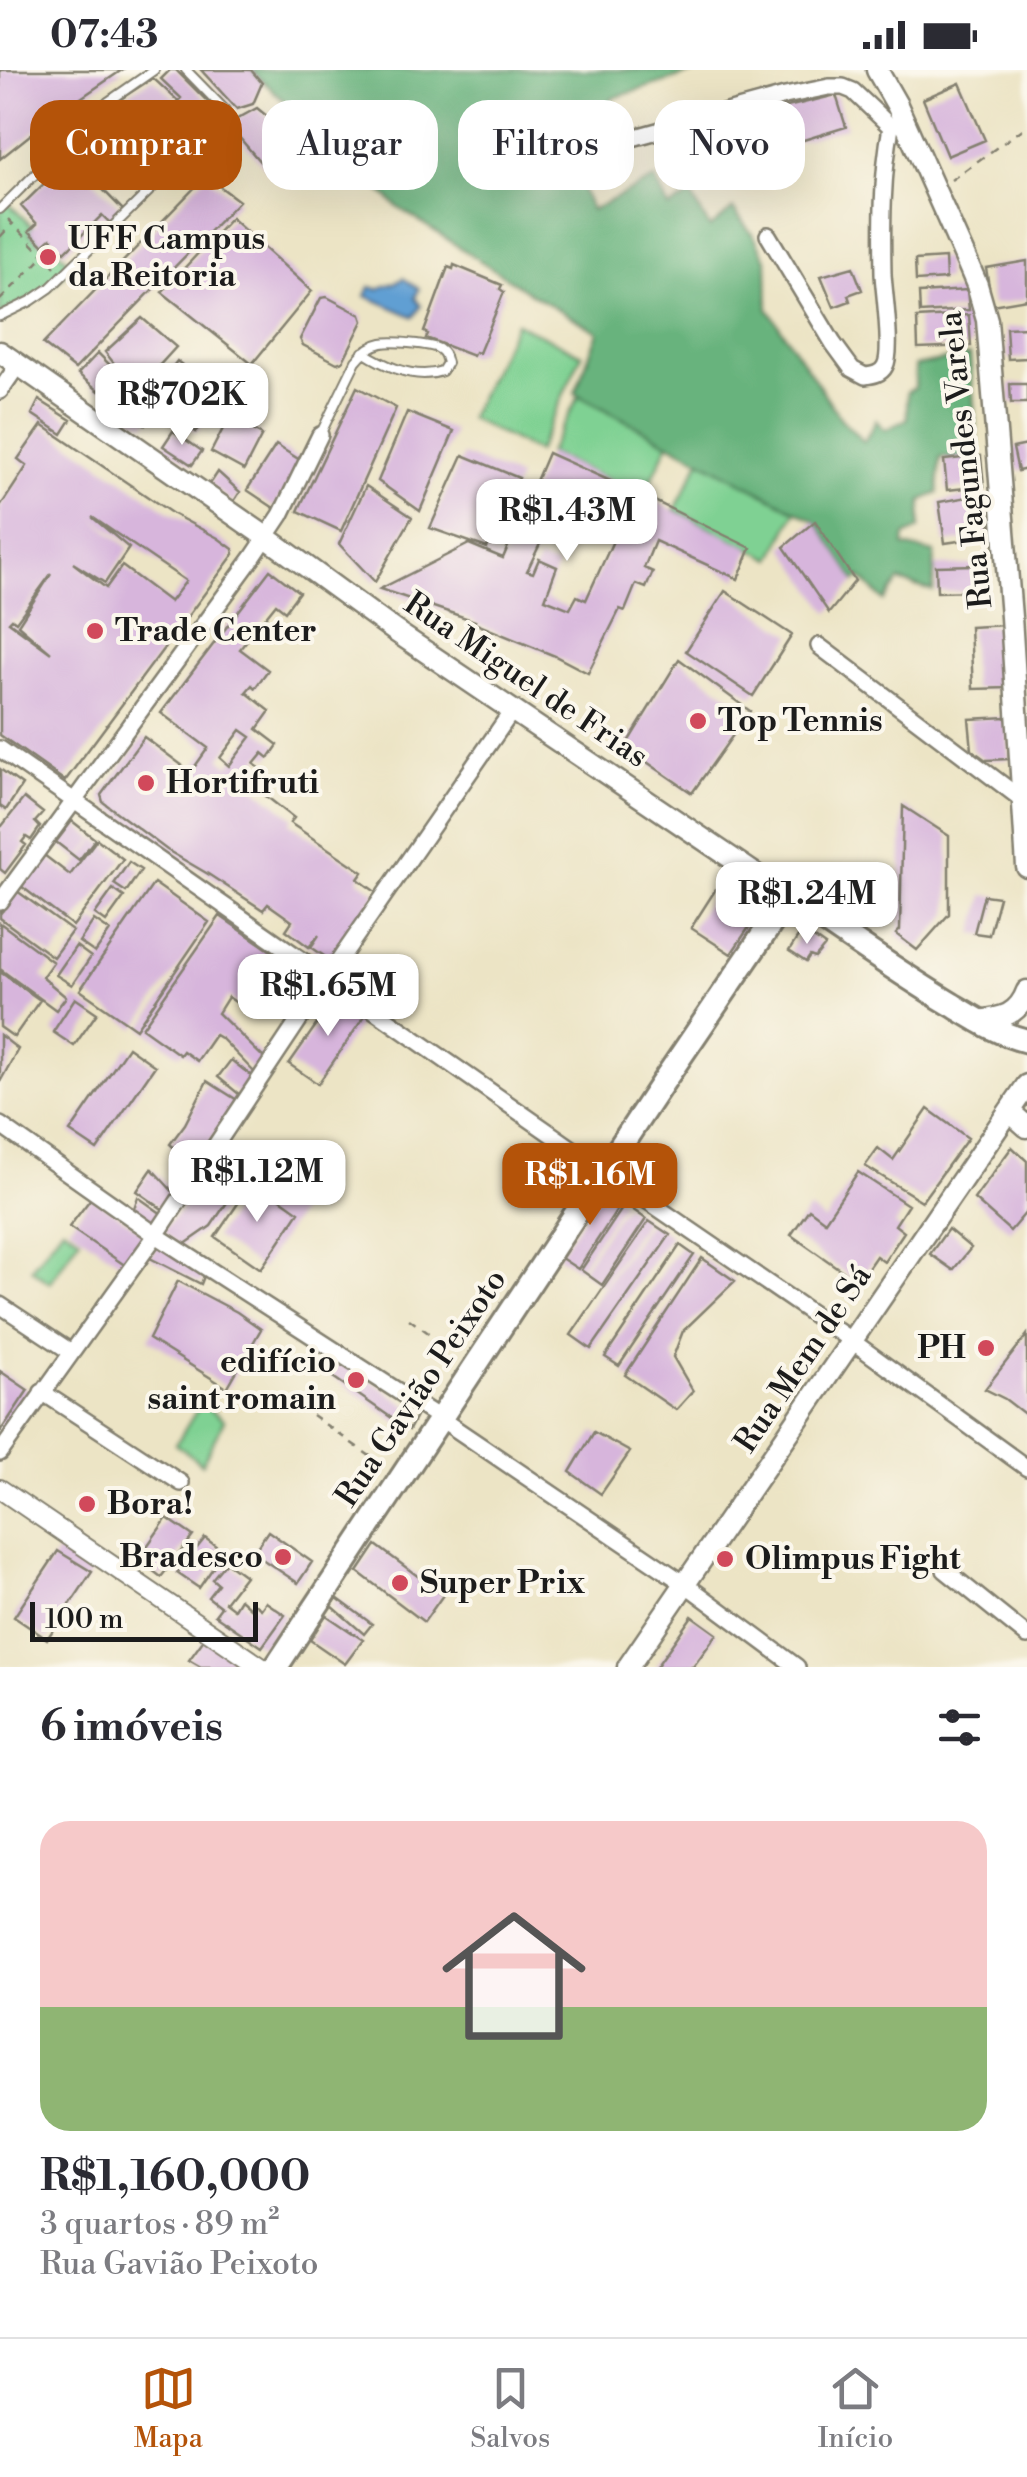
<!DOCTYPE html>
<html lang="pt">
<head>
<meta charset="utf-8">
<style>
	:root { --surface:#fff; --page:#f7f7f7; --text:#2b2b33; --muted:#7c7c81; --line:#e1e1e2; --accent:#b45309 }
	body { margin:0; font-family:"Libre Bodoni",serif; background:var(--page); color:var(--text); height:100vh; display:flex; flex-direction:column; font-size:38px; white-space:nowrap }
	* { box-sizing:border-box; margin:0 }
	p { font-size:32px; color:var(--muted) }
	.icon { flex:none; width:55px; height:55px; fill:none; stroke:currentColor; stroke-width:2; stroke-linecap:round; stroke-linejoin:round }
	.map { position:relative; height:1597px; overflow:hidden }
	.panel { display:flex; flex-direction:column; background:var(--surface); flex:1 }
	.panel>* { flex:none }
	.top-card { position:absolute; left:30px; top:30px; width:968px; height:90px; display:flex; gap:20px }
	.scale { position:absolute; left:30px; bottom:25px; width:228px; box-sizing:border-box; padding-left:10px; border:5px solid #1c1c1c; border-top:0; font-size:28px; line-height:35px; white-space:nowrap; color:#1c1c1c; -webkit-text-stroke:8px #fbf7ec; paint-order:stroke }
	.price { position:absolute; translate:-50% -85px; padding:0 22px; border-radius:20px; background:#fff; color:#222; font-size:32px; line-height:65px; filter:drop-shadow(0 2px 5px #0008) }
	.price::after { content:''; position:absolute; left:50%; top:60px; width:30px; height:22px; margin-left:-15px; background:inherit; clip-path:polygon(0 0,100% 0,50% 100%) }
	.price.current { background:var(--accent); color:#fff }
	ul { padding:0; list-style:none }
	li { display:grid; align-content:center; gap:20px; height:530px; padding:0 40px }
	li+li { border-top:2px solid var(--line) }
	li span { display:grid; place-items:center; height:310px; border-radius:30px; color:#555 }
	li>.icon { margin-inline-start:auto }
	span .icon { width:180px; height:180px; fill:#fffc; stroke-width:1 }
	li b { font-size:42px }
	h2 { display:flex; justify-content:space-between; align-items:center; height:120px; padding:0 40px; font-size:42px }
	.chip { padding:0 35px; border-radius:30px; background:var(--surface); box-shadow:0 10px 40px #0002; font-size:35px; line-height:90px }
	.chip.current { background:var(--accent); color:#fff }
	.status { display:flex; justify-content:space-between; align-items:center; height:70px; padding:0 50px; background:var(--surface); direction:ltr }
	.status svg { height:28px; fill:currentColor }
	.tab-bar { display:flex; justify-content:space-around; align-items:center; height:140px; border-top:2px solid var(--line); background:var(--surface); font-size:28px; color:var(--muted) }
	.tab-bar a { display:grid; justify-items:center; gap:5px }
	.tab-bar .current { color:var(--accent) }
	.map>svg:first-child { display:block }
</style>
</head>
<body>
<div class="status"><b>07:43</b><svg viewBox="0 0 49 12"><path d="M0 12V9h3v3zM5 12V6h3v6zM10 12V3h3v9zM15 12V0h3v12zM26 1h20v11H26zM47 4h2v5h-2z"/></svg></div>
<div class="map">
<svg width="1027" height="1597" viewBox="0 0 1027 1597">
	<rect width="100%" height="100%" fill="#fbf7ec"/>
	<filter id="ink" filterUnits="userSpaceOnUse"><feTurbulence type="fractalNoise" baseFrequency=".01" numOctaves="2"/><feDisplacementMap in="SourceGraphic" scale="20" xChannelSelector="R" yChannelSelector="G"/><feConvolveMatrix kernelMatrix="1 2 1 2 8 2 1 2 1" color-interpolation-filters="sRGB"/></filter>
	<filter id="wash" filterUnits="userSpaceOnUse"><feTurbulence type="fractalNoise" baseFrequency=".0048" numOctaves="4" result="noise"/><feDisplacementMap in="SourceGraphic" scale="40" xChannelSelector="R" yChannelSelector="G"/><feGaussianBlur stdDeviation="2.25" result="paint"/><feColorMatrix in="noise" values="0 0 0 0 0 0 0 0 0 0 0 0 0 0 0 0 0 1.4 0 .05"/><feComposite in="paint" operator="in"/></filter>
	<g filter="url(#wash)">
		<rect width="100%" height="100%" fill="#ece4c5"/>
		<!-- green -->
		<path fill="#7fd193" stroke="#4e7658" stroke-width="2.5" d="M7,132L33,157L29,162L43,175L48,170L73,196L50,218L0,246V139Z
			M516,253L582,284L537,382L469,348Z
			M579,326L669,373L644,426L548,383Z
			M700,390L796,441L772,489L675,440Z
			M63,1157L80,1168L50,1213L31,1199Z
			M201,1333L224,1350L202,1394L176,1374Z"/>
		<!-- forest -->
		<path fill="#67b37d" stroke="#42684c" stroke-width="2.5" d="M251,0H702L610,29L625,60L569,86L591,140L655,109L669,138L691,125L710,158L733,139L755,168L767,191L768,239L841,349L864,372L876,350L885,360L907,349V322L915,318V296L970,285L978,385L940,388L938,423L922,430L919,459L905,466L904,476L935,483L933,521L899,511L884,531L860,507L855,511L815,451L575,323L598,262L530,223L399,138Z"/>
		<!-- water -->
		<path fill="#619fd3" stroke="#3e5e78" stroke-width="2.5" d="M403,208L419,219L415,228L421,236L414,247L366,226L370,217L379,219C387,213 396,215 403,208Z"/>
		<g id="blocks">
			<!-- building -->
			<path fill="#d7b5dc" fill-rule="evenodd" d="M0,0H122L50,49L0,89Z
				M170,0H176L221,45L144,119L104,78L106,75L88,57L105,39L153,8L178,31L181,28L161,9Z
				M201,0H251L262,13L253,34L237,39Z
				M960,13L985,70L947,86L923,29Z
				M836,25L846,57L797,72L786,62L783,38Z
				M257,38L305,77L272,106L228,54Z
				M66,82L123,140L110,153L102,145L65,182L51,168L43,175L29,161L37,154L21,136L60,98L55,92Z
				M206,106L239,131L75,299L43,274Z
				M231,148L312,221L252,294L162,222Z
				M945,188L946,209L916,211L915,190Z
				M1027,191V229L992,235L986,198Z
				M454,195L502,215L500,219L504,222L479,283L475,282L473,286L426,268L428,264L424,262L448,197L453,199Z
				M853,197L862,220L848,225L850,231L834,237L821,206Z
				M967,220L969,240L920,243L919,223Z
				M327,227L361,245L363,251L343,291L337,293L303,275L300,269L321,228Z
				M969,245L971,276L918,278L917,248Z
				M142,248L176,277L136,321L105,282Z
				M1027,257V288L1008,289L1006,258Z
				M98,283L115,300L99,321L78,304Z
				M177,291L206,314L200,321L217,335L196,362L150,326Z
				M119,305L132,326L117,339L105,332Z
				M1010,314H1027V333H1011Z
				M357,317L396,338L341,461L298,441Z
				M134,329L154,343L145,355L120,341Z
				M39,330L71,350L62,364L32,344Z
				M407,342L454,361L420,441L378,411Z
				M229,347L262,365L244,400L211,382Z
				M42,355L173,444L218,468L233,479L234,484L65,711L0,665V437L27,396L18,389ZM92,447L186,511L170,532L122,496L106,518L73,493L105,513L129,478ZM51,504L18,555L51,583L9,552L12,549L16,552Z
				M173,361L202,381L192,395L163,376Z
				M276,375L303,392L274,438L247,420Z
				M1027,375V399L1018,401L1013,378Z
				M548,383L644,426L751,478L738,509L655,471L644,498L653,502L646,518L636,514L625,541L620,539L588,603L555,586L474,553L475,551L380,519L469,474L503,488ZM564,424L623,449L586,530L577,526L570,539L545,529L557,497L539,489L533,503L527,501Z
				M463,385L519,408L487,478L430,458Z
				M981,386L984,416L947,420L944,390Z
				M218,402L240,422L233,433L210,414Z
				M366,416L412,447L375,512L339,474Z
				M985,424L992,466L945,473L939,432Z
				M815,451L855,511L829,543L784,477Z
				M975,495L976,521L937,522L936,496Z
				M270,500L299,522L285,541L276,534L240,579L268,600L255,618L252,615L246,622L270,641L257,659L278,675L269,688L263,683L254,694L265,702L254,716L239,705L294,748L290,753L363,802L358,809L377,823L330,890L311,877L319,865L309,877L286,860L292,851L268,834L263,840L208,804L167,780L103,732L101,725L144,667L191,702L208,678L161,643ZM241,660L251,667L229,696L220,688Z
				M725,521L792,565L753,626L686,581Z
				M1006,555L1009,618L973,619L970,557Z
				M679,589L750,641L692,723L625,677Z
				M1007,647L1009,689L986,690L972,680L969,649Z
				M0,699L22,715L6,740L0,736Z
				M24,728L43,743L35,752L40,757L31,770L26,767L22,772L26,775L5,803L0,799V755L2,756Z
				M903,736L949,766V844L917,880L896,864L900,860Z
				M72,751L95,769L79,790L56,772Z
				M97,769L123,789L73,856L21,816L44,785L70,805Z
				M129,792L141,800L126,822L114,814Z
				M721,811L762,838L731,884L691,858Z
				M154,813L209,852L136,959L80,920Z
				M113,819L124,827L106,852L95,844Z
				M17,821L72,861L53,887L0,848V844Z
				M984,825L999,827L989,865L974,863Z
				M220,846L287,892L257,935L252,931L246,939L228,927L218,943L267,991L256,1004L222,969L215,965L197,991L183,981L180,985L142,958Z
				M94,850L110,861L95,883L79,872Z
				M0,853L53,892L42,907L66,927L56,940L0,899Z
				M808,864L825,876L815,888L810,886L806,892L789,881L798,867Z
				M76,876L91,887L72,915L56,905Z
				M0,902L40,930L14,967L0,957Z
				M338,924L366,944L318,1014L289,994Z
				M75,928L97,943L74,976L53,962Z
				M0,965L18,979L0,1012Z
				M128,977L155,996L97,1080L70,1062Z
				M231,990L254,1008L240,1025L218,1007Z
				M207,1011L237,1030L195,1097L170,1074L185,1054Z
				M928,1039L968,1068L922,1131L865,1096L878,1078L893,1090Z
				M1012,1077L1027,1091V1141L1010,1161L974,1129Z
				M223,1078L251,1097L211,1156L181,1177L163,1161L183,1137Z
				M152,1099L176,1125L165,1141L137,1121Z
				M858,1102L908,1135L895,1155L904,1162L884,1192L876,1186L858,1212L791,1165L809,1139L825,1151Z
				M254,1110L299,1142L261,1199L215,1167Z
				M603,1118L623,1131L578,1199L558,1186Z
				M92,1127L150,1167L129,1198L69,1157Z
				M138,1127L162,1144L155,1161L132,1144Z
				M625,1134L646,1149L602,1215L581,1200Z
				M649,1151L670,1165L591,1279L571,1265Z
				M948,1159L971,1178L953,1200L930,1184Z
				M159,1171L206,1201L201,1214L150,1188Z
				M680,1175L694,1185L619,1296L605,1287Z
				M702,1188L735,1211L683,1261L673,1287L693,1321L676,1340L625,1305Z
				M178,1211L237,1242L261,1259L227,1318L149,1269Z
				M1027,1265V1346L1005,1329L985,1319Z
				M336,1286L418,1343L409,1360L330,1305Z
				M0,1301L28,1320L0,1362Z
				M594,1362L630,1382L601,1424L570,1402Z
				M167,1448L193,1466L161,1507L138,1489Z
				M268,1461L312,1492L298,1513L253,1483Z
				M205,1468L224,1482L199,1518L177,1503Z
				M376,1475L443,1525L424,1552L358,1502Z
				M58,1481L92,1502L47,1569L14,1547Z
				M226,1492L245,1506L225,1532L234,1539L240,1529L250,1538L253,1533L261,1539L266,1532L285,1545L262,1577L215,1545L221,1537L208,1527L218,1514L212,1509Z
				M337,1528L372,1554L364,1564L332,1536Z
				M326,1545L363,1570L345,1594L310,1570Z
				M692,1546L717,1564L693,1597H656Z
				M205,1568L245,1597H201L189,1590Z"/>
		</g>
	</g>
	<g filter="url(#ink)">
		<use href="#blocks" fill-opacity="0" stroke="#848070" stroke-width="2.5"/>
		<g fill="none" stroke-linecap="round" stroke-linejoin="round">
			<defs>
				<path id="service" d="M0,139L108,32L154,0
					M0,246L31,231L50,218L224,48L225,40L186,0
					M320,365L356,291C363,282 371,275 382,273C392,271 431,274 439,279C445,283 445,286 447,293L442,301C416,310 385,296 363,282"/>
				<path id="minor" d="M632,68L785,26L829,17H843L853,21L891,57
					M768,165L833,273L852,299L865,306C873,305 881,304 885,296C893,282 884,223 883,204C882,155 882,105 891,57L904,50
					M0,321L18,295
					M819,576L1024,731
					M0,679L604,1101L852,1271L1027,1398
					M0,832L253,487L281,445L320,365
					M0,1055L156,1165L441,1349L685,1514L797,1597
					M0,1235L71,1282
					M42,1322L181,1413
					M0,1383L156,1165L327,908L512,641
					M945,1500L1027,1566"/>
				<path id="tertiary" d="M0,1419L261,1597"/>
				<path id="secondary" d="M877,0L897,35L968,194L977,215L987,250L1011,547L1027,797
					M0,282L266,467L395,561L789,827
					M978,951C1001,948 1018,946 1027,921
					M1009,1041L1027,1057
					M628,1597L1027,1015"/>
				<path id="primary" d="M276,1597L661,1015L789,827C843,863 895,901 951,934C976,949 998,964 1027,971"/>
			</defs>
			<!-- service casing -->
			<use href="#service" stroke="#848070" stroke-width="12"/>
			<!-- minor casing -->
			<use href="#minor" stroke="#848070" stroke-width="20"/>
			<!-- tertiary casing -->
			<use href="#tertiary" stroke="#848070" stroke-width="22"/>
			<!-- secondary casing -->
			<use href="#secondary" stroke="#848070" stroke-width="25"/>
			<!-- primary casing -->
			<use href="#primary" stroke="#848070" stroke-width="28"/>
			<!-- path -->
			<path stroke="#848070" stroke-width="2.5" stroke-dasharray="8 8" stroke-linecap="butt" d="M951,110L1027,56
				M8,149L55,197
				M0,167L13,153
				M0,230L43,187
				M409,1249L458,1284
				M312,1345L384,1396"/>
			<!-- service -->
			<use href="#service" stroke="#fff" stroke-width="8"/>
			<!-- minor -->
			<use href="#minor" stroke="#fff" stroke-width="15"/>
			<!-- tertiary -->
			<use href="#tertiary" stroke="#fff" stroke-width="18"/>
			<!-- secondary -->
			<use href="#secondary" stroke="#fff" stroke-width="20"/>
			<!-- primary -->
			<use href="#primary" stroke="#fff" stroke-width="22"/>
		</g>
	</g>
	<!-- markers -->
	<g fill="#d1495b" stroke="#fbf7ec" stroke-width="4">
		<circle cx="48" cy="187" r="10"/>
		<circle cx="95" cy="561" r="10"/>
		<circle cx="698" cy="651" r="10"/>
		<circle cx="146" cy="713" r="10"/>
		<circle cx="986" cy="1278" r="10"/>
		<circle cx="356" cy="1310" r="10"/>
		<circle cx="87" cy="1434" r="10"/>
		<circle cx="283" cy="1487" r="10"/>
		<circle cx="725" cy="1489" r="10"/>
		<circle cx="400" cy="1513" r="10"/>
	</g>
	<g text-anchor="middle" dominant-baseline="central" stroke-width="8" stroke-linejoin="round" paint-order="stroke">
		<!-- poi labels -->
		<g font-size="32" font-weight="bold" fill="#1c1c1c" stroke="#fbf7ec" text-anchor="start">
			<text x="68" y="169">UFF Campus<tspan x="68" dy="37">da Reitoria</tspan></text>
			<text x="115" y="561">Trade Center</text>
			<text x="718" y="651">Top Tennis</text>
			<text x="166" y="713">Hortifruti</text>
			<text x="966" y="1278" text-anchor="end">PH</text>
			<text x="336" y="1292" text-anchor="end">edifício<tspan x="336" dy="37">saint romain</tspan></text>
			<text x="107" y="1434">Bora!</text>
			<text x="263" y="1487" text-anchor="end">Bradesco</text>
			<text x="745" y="1489">Olimpus Fight</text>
			<text x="420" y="1513">Super Prix</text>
		</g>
		<!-- street labels -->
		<g font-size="32" fill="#1c1c1c" stroke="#fbf7ec">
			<text transform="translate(966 390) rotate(-96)">Rua Fagundes Varela</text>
			<text transform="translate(526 610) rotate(34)">Rua Miguel de Frias</text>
			<text transform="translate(803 1289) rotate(-56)">Rua Mem de Sá</text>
			<text transform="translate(421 1318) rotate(-56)">Rua Gavião Peixoto</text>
		</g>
	</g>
</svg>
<div class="scale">100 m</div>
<b class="price" style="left:182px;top:378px">R$702K</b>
<b class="price" style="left:567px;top:494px">R$1.43M</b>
<b class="price" style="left:807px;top:877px">R$1.24M</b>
<b class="price" style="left:328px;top:969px">R$1.65M</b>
<b class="price" style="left:257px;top:1155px">R$1.12M</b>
<b class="price current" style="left:590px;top:1158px">R$1.16M</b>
<div class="top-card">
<a class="chip current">Comprar</a>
<a class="chip">Alugar</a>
<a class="chip">Filtros</a>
<a class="chip">Novo</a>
</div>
</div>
<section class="panel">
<h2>6 imóveis<svg class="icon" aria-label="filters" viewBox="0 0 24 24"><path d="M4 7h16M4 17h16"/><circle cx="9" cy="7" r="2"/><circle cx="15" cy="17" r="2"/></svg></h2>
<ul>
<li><span style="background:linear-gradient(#f6c9c9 60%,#8fb573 0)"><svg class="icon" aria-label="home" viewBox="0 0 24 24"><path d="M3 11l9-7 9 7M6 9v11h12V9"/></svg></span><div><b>R$1,160,000</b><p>3 quartos · 89 m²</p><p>Rua Gavião Peixoto</p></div></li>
</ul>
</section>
<nav class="tab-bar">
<a class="current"><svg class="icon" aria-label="map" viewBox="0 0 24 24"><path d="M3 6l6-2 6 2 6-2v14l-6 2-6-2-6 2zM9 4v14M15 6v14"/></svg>Mapa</a>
<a><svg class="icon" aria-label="saved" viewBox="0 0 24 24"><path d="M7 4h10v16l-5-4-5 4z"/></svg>Salvos</a>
<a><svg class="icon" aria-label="home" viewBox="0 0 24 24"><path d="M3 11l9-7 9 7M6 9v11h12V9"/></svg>Início</a>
</nav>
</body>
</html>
